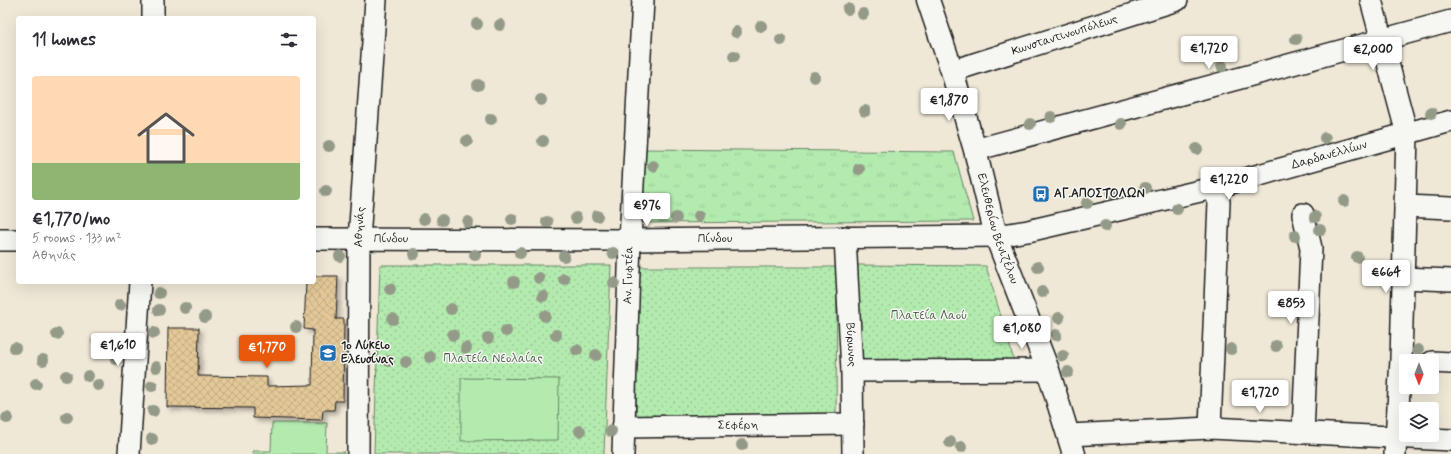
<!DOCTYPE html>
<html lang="en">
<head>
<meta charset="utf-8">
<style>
	:root { --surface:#fff; --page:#f2f2f3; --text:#2b2b33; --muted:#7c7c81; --line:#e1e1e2; --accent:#ea580c }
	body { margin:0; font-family:Mynerve,sans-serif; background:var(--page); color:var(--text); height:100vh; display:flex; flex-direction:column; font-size:15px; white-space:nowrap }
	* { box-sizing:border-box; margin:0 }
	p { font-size:13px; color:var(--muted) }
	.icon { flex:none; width:22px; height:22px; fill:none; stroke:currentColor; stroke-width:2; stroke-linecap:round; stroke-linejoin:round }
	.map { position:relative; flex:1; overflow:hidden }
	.drawer { position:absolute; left:16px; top:16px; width:300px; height:268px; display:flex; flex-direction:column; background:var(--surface); border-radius:4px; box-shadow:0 4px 16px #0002 }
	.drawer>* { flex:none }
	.needle { width:26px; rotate:180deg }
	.controls { position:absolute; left:1399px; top:354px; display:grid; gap:8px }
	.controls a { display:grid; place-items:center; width:40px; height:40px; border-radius:4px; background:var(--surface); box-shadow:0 4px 16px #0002; font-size:20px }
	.price { position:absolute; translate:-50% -34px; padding:0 9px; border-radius:4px; background:#fff; color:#222; font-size:13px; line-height:26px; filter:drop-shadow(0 1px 2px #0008) }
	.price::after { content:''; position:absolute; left:50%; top:24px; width:12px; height:9px; margin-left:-6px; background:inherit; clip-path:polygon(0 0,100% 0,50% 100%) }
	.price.selected { background:var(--accent); color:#fff }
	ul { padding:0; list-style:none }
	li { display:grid; align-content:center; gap:8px; height:212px; padding:0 16px }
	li+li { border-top:1px solid var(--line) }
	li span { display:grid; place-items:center; height:124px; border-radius:4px; color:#555 }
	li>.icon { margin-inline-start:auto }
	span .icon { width:72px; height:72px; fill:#fffc; stroke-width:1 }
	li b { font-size:17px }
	h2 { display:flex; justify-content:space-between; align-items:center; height:48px; padding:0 16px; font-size:17px }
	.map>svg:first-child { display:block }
</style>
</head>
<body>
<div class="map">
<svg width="1451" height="454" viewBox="0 0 1451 454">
	<defs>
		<pattern id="grass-tufts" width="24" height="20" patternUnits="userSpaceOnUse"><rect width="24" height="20" fill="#b3ebaf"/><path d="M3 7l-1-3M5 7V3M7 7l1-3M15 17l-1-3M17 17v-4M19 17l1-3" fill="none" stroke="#99c996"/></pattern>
		<pattern id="park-dots" width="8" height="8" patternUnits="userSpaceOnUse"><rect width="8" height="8" fill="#b3ebaf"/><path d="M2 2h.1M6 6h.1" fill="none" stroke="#99c996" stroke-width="1.8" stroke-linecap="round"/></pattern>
		<pattern id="building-cross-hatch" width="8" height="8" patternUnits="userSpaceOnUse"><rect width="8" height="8" fill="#e3c898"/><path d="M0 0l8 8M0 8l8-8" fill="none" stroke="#c2ab82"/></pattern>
		<filter id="shadow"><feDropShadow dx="3.5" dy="3.5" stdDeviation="2" flood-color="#0004"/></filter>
	</defs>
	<rect width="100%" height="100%" fill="#f0e8d7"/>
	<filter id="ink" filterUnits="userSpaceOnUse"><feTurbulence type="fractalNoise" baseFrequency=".025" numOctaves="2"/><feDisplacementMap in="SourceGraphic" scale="8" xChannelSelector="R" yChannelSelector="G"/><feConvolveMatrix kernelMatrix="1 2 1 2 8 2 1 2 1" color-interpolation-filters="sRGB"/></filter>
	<g filter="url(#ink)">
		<!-- grass -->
		<path fill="url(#grass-tufts)" stroke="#688466" d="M641,149L954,152L973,221L636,223Z"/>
		<!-- park -->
		<path fill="url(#park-dots)" stroke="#688466" d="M380,265H611L604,454H374Z
			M857,265L986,266L1016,367L857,366Z
			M637,267H837L836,420H714L636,416Z"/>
		<!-- pitch -->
		<path fill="#b3ebaf" stroke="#688466" d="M461,378L559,379L558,440L461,441Z
			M272,423H327L326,452H344V454H253V451H271Z"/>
		<!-- building -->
		<path fill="url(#building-cross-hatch)" stroke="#1c1c1c" filter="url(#shadow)" d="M314,276H338L336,319H344L343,401H335L334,410H323L322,420L253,418V408L167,407L168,328H199L198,376L267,377V386L312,385L313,330L304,329L306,282H314Z"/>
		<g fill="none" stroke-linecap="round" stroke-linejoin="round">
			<defs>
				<g id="minor">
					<path d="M1371,0L1407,134L1401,360L1395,454"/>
					<path d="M153,18V0"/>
					<path id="s1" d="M952,71L1177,0"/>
					<path d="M975,150L1451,21"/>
					<path d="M1405,206L1451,208"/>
					<path id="s2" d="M845,237L852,371L853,454"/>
					<path id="s3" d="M314,239L630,240L996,236L1028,231L1213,188L1451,121"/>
					<path d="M0,240H18"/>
					<path d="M1402,278L1451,280"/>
					<path d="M1432,362L1451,363"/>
					<path d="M852,371L1048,370"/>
					<path id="s4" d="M623,427L853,424"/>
					<path d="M1210,428L1219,202L1213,188"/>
					<path d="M1303,433L1311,248L1303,214"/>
					<path d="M1069,435L1210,428L1451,440"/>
					<path d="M129,454L140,282"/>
					<path id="s5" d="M358,454L359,239L376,0"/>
					<path id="s6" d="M623,454L630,240L643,0"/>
				</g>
				<g id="major">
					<path id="s7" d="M928,0L952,71L975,150L996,236L1048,370L1074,454"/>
				</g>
			</defs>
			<!-- minor casing -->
			<use href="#minor" stroke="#1c1c1c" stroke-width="24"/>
			<!-- major casing -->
			<use href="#major" stroke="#1c1c1c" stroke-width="25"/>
			<!-- minor -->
			<use href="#minor" stroke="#f6f6f2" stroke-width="21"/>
			<!-- major -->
			<use href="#major" stroke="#f6f6f2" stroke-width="22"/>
		</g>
		<!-- trees -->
		<g fill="#949a88">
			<circle cx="848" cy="9" r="6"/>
			<circle cx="863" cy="14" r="6"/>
			<circle cx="477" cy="24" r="6"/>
			<circle cx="500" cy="25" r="6"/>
			<circle cx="761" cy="26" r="6"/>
			<circle cx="736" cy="32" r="6"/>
			<circle cx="1296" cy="39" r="6"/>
			<circle cx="781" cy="40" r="6"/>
			<circle cx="734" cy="56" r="6"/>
			<circle cx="1222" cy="66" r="6"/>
			<circle cx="814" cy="77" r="6"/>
			<circle cx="478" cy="85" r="6"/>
			<circle cx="541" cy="100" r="6"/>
			<circle cx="865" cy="111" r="6"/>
			<circle cx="1431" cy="113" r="6"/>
			<circle cx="1051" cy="117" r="6"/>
			<circle cx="491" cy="119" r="6"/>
			<circle cx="1030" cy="124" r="6"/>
			<circle cx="1121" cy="124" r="6"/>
			<circle cx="1325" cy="138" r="6"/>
			<circle cx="467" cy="141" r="6"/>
			<circle cx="543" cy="141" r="6"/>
			<circle cx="329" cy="146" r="6"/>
			<circle cx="1197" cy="149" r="6"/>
			<circle cx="653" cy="166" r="6"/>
			<circle cx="859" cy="169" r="6"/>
			<circle cx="1145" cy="188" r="6"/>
			<circle cx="326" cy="191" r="6"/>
			<circle cx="1112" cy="193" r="6"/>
			<circle cx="650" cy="199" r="6"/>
			<circle cx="1344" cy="201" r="6"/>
			<circle cx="1087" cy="203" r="6"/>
			<circle cx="1177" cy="209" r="6"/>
			<circle cx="651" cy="211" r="6"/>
			<circle cx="597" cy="216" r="6"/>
			<circle cx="699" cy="216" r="6"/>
			<circle cx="1315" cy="217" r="6"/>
			<circle cx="576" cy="218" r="6"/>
			<circle cx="676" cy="218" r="6"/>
			<circle cx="424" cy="219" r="6"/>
			<circle cx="512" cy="219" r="6"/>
			<circle cx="442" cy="220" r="6"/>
			<circle cx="468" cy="222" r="6"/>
			<circle cx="547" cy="222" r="6"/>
			<circle cx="1105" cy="226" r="6"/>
			<circle cx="1320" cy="230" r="6"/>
			<circle cx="1295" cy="236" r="6"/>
			<circle cx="520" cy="253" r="6"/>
			<circle cx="613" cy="253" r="6"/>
			<circle cx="414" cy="254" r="6"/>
			<circle cx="475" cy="255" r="6"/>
			<circle cx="340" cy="256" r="6"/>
			<circle cx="564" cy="256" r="6"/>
			<circle cx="1357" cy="257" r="6"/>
			<circle cx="1038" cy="267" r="6"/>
			<circle cx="539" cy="278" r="6"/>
			<circle cx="564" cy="279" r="6"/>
			<circle cx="514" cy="282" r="6"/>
			<circle cx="614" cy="283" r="6"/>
			<circle cx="390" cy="289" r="6"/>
			<circle cx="1042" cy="292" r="6"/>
			<circle cx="159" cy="293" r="6"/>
			<circle cx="543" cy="296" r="6"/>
			<circle cx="120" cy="305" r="6"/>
			<circle cx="185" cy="308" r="6"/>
			<circle cx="451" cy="309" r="6"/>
			<circle cx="159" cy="310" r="6"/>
			<circle cx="545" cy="316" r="6"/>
			<circle cx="205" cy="317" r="6"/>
			<circle cx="1059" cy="318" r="6"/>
			<circle cx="393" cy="319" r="6"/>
			<circle cx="296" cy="327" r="6"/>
			<circle cx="506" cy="331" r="6"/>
			<circle cx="154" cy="333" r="6"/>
			<circle cx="57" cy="334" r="6"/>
			<circle cx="453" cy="335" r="6"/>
			<circle cx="556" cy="335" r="6"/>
			<circle cx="1056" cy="335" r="6"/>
			<circle cx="488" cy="338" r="6"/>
			<circle cx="97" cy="341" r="6"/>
			<circle cx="1276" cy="346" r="6"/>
			<circle cx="15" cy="348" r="6"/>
			<circle cx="466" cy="348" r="6"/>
			<circle cx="1231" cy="349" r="6"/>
			<circle cx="577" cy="350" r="6"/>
			<circle cx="1418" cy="350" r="6"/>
			<circle cx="596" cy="355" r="6"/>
			<circle cx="1063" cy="356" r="6"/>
			<circle cx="430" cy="357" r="6"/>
			<circle cx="116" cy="359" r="6"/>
			<circle cx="43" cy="360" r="6"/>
			<circle cx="389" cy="361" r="6"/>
			<circle cx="406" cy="362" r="6"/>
			<circle cx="156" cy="367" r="6"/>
			<circle cx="1068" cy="372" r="6"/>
			<circle cx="66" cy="376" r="6"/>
			<circle cx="88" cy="376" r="6"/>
			<circle cx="36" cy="384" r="6"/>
			<circle cx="98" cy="385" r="6"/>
			<circle cx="152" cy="386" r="6"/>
			<circle cx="153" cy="411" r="6"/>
			<circle cx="67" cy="417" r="6"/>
			<circle cx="7" cy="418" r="6"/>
			<circle cx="580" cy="431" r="6"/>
			<circle cx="611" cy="431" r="6"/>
			<circle cx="152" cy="439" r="6"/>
			<circle cx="950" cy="442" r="6"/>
			<circle cx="742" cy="445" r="6"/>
			<circle cx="961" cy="447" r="6"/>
		</g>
	</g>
	<!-- icons -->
	<defs>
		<symbol id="bus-square" viewBox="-11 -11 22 22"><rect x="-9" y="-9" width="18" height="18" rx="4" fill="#1f6fb2" stroke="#f6f6f2"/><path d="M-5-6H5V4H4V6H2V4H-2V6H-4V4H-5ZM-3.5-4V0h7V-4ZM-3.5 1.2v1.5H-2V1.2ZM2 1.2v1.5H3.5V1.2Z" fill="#fff"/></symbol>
		<symbol id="school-square" viewBox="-11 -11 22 22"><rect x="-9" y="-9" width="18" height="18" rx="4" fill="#1f6fb2" stroke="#f6f6f2"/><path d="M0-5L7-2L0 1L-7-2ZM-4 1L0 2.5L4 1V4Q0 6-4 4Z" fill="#fff"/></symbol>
	</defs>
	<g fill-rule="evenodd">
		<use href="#bus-square" x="1031" y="184" width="20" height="20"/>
		<use href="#school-square" x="318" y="343" width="20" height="20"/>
	</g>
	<g text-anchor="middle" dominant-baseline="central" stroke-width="3" stroke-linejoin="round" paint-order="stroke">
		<!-- street labels -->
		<g font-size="12" fill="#1c1c1c" stroke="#f6f6f2">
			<text stroke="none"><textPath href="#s1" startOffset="118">Κωνσταντινουπόλεως</textPath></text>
			<text stroke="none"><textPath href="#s3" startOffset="1025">Δαρδανελλίων</textPath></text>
			<text stroke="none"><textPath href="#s5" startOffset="227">Αθηνάς</textPath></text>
			<text stroke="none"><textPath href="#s7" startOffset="239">Ελευθερίου Βενιζέλου</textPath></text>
			<text stroke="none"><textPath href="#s3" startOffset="401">Πίνδου</textPath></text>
			<text stroke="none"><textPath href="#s3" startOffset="77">Πίνδου</textPath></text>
			<text stroke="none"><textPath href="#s6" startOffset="179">Αν. Γυφτέα</textPath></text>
			<text stroke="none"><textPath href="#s2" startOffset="108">Βύρωνος</textPath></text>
			<text stroke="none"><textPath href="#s4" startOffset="115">Σεφέρη</textPath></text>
		</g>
		<!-- poi labels -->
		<g font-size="12" font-weight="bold" fill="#1c1c1c" stroke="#f6f6f2" text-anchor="start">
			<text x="1054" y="194">ΑΓ.ΑΠΟΣΤΟΛΩΝ</text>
			<text x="341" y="346">1ο Λύκειο<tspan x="341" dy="14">Ελευσίνας</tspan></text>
		</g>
		<!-- park labels -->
		<g font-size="12" fill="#495a48" stroke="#f6f6f2">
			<text x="929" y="316">Πλατεία Λαού</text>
			<text x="493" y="359">Πλατεία Νεολαίας</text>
		</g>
	</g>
</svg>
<div class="controls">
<a><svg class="needle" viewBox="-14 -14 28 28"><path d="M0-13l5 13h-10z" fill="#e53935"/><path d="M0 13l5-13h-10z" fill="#7c7c81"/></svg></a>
<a><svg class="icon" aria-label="layers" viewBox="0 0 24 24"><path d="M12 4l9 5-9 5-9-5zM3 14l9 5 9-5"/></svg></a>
</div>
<b class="price" style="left:1209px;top:70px">€1,720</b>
<b class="price" style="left:1373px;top:71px">€2,000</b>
<b class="price" style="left:949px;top:122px">€1,870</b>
<b class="price" style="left:1229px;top:201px">€1,220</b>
<b class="price" style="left:647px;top:227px">€976</b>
<b class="price" style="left:1386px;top:294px">€664</b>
<b class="price" style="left:1291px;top:325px">€853</b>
<b class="price" style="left:1022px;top:350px">€1,080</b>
<b class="price" style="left:118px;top:367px">€1,610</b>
<b class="price selected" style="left:267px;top:369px">€1,770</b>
<b class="price" style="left:1260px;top:414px">€1,720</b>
<section class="drawer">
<h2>11 homes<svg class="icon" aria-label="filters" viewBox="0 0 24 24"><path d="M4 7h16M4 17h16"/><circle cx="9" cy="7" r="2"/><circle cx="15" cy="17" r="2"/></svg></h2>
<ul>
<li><span style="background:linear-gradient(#ffd9b3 70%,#8fb573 0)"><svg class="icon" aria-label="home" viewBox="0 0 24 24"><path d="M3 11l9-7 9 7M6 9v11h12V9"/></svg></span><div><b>€1,770/mo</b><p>5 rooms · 133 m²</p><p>Αθηνάς</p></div></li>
</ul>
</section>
</div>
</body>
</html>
